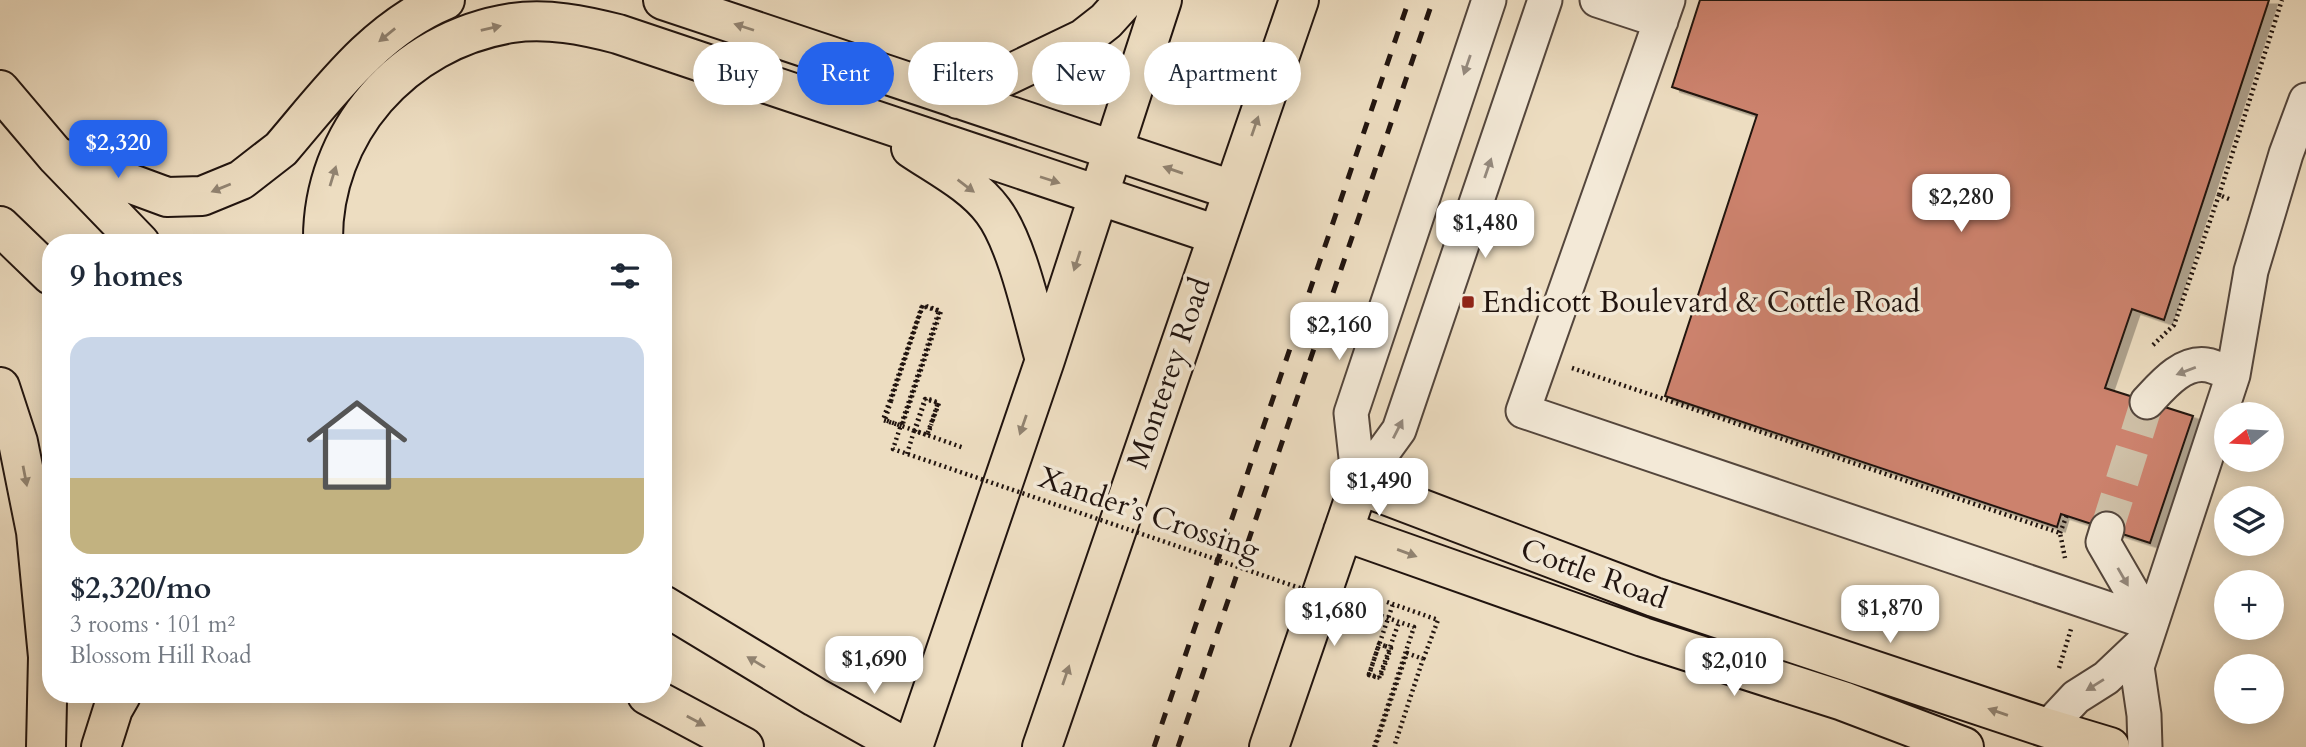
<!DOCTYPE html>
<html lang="en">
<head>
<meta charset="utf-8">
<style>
	:root { --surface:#fff; --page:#f2f2f3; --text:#1f2937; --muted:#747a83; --accent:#2563eb }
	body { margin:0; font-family:Cardo,serif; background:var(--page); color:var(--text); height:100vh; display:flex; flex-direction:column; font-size:26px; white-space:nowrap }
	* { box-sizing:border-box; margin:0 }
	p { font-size:23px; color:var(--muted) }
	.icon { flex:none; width:38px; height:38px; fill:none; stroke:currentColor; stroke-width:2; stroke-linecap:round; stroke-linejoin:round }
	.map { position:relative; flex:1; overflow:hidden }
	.drawer { position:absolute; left:42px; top:234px; width:630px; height:469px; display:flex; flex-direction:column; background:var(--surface); border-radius:28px; box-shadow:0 4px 18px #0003 }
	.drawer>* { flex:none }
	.banner { position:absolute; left:693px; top:42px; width:665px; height:63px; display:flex; gap:14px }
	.needle { width:46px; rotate:252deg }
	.fabs { position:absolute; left:2214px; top:402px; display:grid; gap:14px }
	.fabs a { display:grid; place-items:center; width:70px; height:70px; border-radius:50%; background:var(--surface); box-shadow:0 4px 18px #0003; font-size:35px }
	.price { position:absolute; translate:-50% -60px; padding:0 16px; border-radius:14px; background:#fff; color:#222; font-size:23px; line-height:46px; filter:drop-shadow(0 2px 4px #0008) }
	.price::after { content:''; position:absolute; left:50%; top:42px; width:21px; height:16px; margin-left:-10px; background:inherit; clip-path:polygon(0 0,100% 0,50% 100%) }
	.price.active { background:var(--accent); color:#fff }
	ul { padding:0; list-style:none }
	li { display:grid; align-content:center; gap:14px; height:371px; padding:0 28px }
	li span { display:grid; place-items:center; height:217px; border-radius:21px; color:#555 }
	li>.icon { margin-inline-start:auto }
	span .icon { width:126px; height:126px; fill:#fffc; stroke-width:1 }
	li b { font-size:30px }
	h2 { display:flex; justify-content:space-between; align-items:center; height:84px; padding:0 28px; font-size:30px }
	.pill { padding:0 24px; border-radius:32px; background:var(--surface); box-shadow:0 4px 18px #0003; font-size:24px; line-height:63px }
	.pill.active { background:var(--accent); color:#fff }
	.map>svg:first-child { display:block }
</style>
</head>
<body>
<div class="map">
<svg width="2306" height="747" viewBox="0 0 2306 747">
	<defs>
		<filter id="shadow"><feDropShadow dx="8" dy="4.5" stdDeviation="0" flood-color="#0004"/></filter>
	</defs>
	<rect width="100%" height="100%" fill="#edddc1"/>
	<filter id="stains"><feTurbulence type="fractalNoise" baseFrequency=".00286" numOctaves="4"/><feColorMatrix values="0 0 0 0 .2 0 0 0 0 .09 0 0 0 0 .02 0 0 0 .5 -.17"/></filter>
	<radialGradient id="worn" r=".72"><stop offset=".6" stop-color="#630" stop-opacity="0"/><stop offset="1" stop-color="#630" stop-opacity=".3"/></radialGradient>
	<!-- building -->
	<path fill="#cc826d" stroke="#21140f" stroke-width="2" filter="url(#shadow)" d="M1700,0H2269L2164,320L2132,309L2105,388L2193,416L2150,543L2061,514L2057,527L1665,396L1757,115L1672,87Z"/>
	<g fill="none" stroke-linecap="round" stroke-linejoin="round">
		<!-- minor-tunnel -->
		<path stroke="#cebfa6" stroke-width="33" stroke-dasharray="33 17" stroke-linecap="butt" d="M2107,529L2147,402"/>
		<defs>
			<path id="minor" d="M1597,0L1661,21
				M1668,0L1523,411L2150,623
				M2147,402C2162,386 2182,361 2207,365C2215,366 2225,372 2233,375
				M1359,485L1399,430L1545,0
				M1359,485L1351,413L1489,0
				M2107,529L2103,542L2150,623
				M2047,728L2076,697L2106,678L2144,642
				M2145,747L2144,715L2137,667L2233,375L2251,271L2286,154L2306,100"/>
			<path id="major" d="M663,0L1232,190
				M0,90L56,156L140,243
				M958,99L1083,39L1106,21L1125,0
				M911,148C939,167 973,184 993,211C1018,244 1033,319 1045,360
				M56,156L167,197L202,196L241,180L281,149C329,93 375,29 445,0
				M0,226L51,275
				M323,243C321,133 403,40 512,23C548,18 583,25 618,34L1217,235
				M0,387L18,442L36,532L48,657L46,747
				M1343,531L1643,637L1843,701L1964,747
				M663,605L815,697L905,747
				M647,695L744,747
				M101,747L113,709L121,695
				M913,747L1045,360L1162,0
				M1042,747L1299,0
				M1269,747L1359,485L1654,597L2047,728L2110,747"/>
		</defs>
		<!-- minor casing -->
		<use href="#minor" stroke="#54463c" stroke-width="37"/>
		<!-- major casing -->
		<use href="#major" stroke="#21140f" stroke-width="42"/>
		<!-- path -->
		<path stroke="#21140f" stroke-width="4.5" stroke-dasharray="2 3.5" stroke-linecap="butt" d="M2229,199L2219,195L2282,0
			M2153,345L2174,325L2219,195
			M1572,368L2060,533L2065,558
			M891,401L885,420L964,448
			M928,435L931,425
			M907,454L914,431
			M2060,533L2067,515
			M1387,602L1438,620L1423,660
			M1385,646L1391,648L1380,678L1369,674L1393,604
			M2059,668L2071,629
			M1375,747L1407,653L1423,659L1394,747"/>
		<!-- minor -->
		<use href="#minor" stroke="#f3e9d7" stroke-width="33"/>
		<!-- major -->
		<use href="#major" stroke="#edddc1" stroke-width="38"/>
		<!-- rail -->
		<path stroke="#21140f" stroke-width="5" stroke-dasharray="12 12" stroke-linecap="butt" d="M1154,747L1409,0
			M1178,747L1433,0"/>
		<!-- path-bridge -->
		<path stroke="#21140f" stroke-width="4.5" stroke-dasharray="2 3.5" stroke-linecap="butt" d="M891,401L923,305L941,311L902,426L883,420L922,306L939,311L893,449L1414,627L1374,747
			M914,431L925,399L938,403L927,435L915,431L926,398L939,403L931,425
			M1385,646L1379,644L1369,675L1379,678L1399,622"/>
	</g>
	<!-- one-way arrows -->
	<defs><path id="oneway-solid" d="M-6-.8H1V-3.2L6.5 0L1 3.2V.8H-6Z" transform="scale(1.75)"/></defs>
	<g fill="#918371">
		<use href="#oneway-solid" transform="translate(744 27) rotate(-162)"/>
		<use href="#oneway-solid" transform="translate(491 28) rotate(-13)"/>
		<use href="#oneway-solid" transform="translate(387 35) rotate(141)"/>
		<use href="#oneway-solid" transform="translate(1255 126) rotate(-71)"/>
		<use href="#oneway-solid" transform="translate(1173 170) rotate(-161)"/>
		<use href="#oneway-solid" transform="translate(333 176) rotate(-73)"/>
		<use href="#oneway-solid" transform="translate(1050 180) rotate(18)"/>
		<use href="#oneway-solid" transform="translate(966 186) rotate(37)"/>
		<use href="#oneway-solid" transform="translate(221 188) rotate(158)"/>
		<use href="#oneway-solid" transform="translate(1077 261) rotate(108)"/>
		<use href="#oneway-solid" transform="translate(1023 425) rotate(109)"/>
		<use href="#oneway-solid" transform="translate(25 476) rotate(79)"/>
		<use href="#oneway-solid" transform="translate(1407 553) rotate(20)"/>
		<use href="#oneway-solid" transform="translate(756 662) rotate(-149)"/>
		<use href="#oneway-solid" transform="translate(1066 675) rotate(-71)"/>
		<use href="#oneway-solid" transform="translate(1998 712) rotate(-161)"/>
		<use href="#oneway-solid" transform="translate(696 721) rotate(28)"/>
	</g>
	<g fill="#94897d">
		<use href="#oneway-solid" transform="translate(1467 65) rotate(109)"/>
		<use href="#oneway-solid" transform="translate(1488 168) rotate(-71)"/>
		<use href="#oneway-solid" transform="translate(2186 371) rotate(159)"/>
		<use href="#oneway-solid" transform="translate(1398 429) rotate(-63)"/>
		<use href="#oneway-solid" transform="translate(2123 577) rotate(60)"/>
		<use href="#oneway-solid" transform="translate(2095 685) rotate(148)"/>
	</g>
	<!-- markers -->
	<rect fill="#8f2418" stroke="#f3e9d7" stroke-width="2.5" x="1461" y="295" width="14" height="14" rx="3.5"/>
	<g text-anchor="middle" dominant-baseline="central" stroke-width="7" stroke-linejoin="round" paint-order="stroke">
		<!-- poi labels -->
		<g font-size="30" fill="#21140f" stroke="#f3e9d7" text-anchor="start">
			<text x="1482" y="302">Endicott Boulevard &amp; Cottle Road</text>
		</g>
		<!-- street labels -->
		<g font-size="30" fill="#21140f" stroke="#f3e9d7">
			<text transform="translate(1169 373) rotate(-71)">Monterey Road</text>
			<text transform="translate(1149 514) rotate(19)">Xander’s Crossing</text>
			<text transform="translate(1594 574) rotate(20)">Cottle Road</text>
		</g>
	</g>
	<rect width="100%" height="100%" filter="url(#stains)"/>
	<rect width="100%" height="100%" fill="url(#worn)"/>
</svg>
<div class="fabs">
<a><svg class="needle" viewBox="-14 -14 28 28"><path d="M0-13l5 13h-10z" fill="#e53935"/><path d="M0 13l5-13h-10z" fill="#747a83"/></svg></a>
<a><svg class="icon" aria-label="layers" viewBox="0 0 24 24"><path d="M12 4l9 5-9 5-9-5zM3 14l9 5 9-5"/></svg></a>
<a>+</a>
<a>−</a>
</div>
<b class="price active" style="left:118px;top:180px">$2,320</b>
<b class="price" style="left:1961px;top:234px">$2,280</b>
<b class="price" style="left:1485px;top:260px">$1,480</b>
<b class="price" style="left:1339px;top:362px">$2,160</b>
<b class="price" style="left:1379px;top:518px">$1,490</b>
<b class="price" style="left:1890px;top:645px">$1,870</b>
<b class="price" style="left:1334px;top:648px">$1,680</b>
<b class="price" style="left:874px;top:696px">$1,690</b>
<b class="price" style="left:1734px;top:698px">$2,010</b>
<div class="banner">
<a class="pill">Buy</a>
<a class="pill active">Rent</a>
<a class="pill">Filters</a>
<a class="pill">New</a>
<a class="pill">Apartment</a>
</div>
<section class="drawer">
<h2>9 homes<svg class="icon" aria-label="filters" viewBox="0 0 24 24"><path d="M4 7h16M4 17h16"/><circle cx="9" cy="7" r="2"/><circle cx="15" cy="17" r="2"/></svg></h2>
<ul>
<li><span style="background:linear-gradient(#c9d6e8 65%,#c2b280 0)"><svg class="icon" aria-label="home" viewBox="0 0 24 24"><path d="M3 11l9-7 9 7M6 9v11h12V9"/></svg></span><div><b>$2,320/mo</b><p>3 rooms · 101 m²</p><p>Blossom Hill Road</p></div></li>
</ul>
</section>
</div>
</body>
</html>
